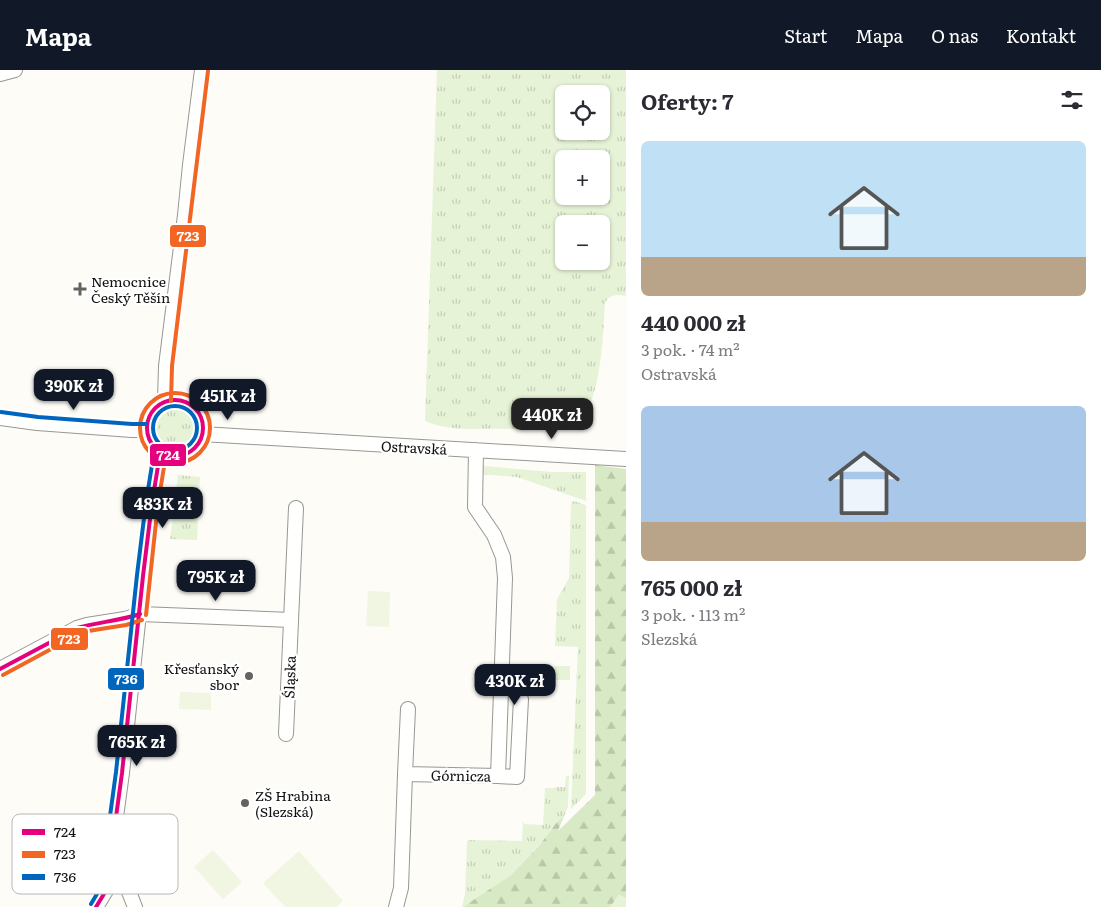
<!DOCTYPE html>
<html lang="pl">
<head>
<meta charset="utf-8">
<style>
	:root { --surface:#fff; --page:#f2f2f3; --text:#2b2b33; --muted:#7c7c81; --accent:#111827 }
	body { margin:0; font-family:Literata,serif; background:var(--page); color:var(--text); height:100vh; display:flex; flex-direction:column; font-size:19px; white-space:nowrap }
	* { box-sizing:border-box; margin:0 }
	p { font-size:16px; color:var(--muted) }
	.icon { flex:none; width:28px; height:28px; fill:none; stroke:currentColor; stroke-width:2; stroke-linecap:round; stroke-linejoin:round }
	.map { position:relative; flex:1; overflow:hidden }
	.side { display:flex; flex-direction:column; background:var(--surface); width:475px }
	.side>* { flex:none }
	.controls { position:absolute; left:555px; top:15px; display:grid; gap:10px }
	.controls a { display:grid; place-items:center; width:55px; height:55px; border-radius:8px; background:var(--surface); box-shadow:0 1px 4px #0004; font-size:25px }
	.price { position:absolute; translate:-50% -42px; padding:0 11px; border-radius:10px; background:var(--accent); color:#fff; font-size:16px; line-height:32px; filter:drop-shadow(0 1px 2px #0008) }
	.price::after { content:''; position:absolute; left:50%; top:30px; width:15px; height:11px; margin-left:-8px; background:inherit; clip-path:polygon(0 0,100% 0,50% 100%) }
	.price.selected { background:#222; color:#fff }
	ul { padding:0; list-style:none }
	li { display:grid; align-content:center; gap:10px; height:265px; padding:0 15px }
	li span { display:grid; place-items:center; height:155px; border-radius:8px; color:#555 }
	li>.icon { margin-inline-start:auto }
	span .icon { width:90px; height:90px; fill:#fffc; stroke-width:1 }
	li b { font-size:21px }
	h2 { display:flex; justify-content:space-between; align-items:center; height:60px; padding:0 15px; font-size:21px }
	header { display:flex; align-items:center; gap:30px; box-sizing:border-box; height:70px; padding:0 25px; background:var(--accent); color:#fff }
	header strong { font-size:24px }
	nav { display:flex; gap:28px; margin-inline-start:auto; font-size:18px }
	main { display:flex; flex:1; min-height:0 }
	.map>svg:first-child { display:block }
</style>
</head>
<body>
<header>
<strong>Mapa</strong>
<nav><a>Start</a><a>Mapa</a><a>O nas</a><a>Kontakt</a></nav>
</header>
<main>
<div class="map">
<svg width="626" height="837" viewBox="0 0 626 837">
	<defs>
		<pattern id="grass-tufts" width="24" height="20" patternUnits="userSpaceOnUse" patternTransform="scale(1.25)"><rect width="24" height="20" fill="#e7f3d7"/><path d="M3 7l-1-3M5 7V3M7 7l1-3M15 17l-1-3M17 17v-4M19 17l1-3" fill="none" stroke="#c5cfb8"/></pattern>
		<pattern id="forest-firs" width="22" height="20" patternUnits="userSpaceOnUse" patternTransform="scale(1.25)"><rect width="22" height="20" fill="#d8eac5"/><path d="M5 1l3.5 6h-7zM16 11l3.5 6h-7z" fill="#b8c8a8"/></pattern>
	</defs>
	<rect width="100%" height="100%" fill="#fdfcf7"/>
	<!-- grass -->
	<path fill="url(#grass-tufts)" fill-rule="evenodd" d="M437,0H626V226C618,224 609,224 605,233C603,260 602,343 573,354C554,362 525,359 504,359C478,358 449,362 425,351ZM564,24H601V61H564ZM564,89H601V126H564ZM564,154H601V191H564Z
		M153 357a22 22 0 1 1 44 0a22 22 0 1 1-44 0Z
		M483,396L553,402H586V431L517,407L479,404Z
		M178,405L200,407L197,470L170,469Z
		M574,431L586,435V724L571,739L578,577L555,576L557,529L569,508L571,434L572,432Z
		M566,706H569L568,736L564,746L557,752L539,776L510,806L476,828L464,837H462L465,824L467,772L469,770L522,771L523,752H524V754L543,755L545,718H555L556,717H565Z
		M619,825L626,828V837H610Z"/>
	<!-- forest -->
	<path fill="url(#forest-firs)" d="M595,395L626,399V828L619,825L610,837H464L476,828L510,806L539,776L557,752L564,746L558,761L595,725Z"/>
	<!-- park -->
	<path fill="#e7f3d7" d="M555,596H570V610H554Z"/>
	<!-- pitch -->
	<path fill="#f0f6e1" d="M368,521L390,522L389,557L366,556Z
		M180,622L211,623V640L179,639Z
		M213,780L242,812L223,829L194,797Z
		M299,781L343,831L336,837H285L263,813Z"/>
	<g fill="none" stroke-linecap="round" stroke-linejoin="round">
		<defs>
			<path id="minor" d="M0,4L15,0
				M147 358a28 28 0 1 1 56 0a28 28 0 1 1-56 0Z
				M165,331L166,296L185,145L190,95L202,0
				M0,348L37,353L132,360H146
				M202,364L626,389
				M0,599L77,558L87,555L125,549L140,544L291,550
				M286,664L296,438
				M405,704L408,639
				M498,706L517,707L521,629
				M113,802L127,817L135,837
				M96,837L110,814L113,802L116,747L122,703L143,506L152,433L158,396L162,383
				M396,837L401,818L405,704L498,706L505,508L503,487L494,465L475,437L476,380"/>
		</defs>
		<!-- minor casing -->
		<use href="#minor" stroke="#979795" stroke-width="16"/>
		<!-- minor -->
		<use href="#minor" stroke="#fffffe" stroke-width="14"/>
		<defs>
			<path id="bus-1" d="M147 358a28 28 0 1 1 56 0a28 28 0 1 1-56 0Z
				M0,599L77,558C98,552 119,551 140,544
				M96,837L110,814L113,802L116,747L122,703L143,506L152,433L158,396L162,383"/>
			<path id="bus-2" d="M140 358a35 35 0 1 1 70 0a35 35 0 1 1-70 0Z
				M171,331L172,296L208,1
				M146,545L158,434L164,397L168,385
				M3,605L79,564L88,561L126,555L142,550"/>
			<path id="bus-3" d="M153 358a22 22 0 1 1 44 0a22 22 0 1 1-44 0Z
				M1,342L38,347L132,354H146
				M91,834L104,812L107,801L110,746L116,702L137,505L146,432L152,395L156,381"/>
		</defs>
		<!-- bus-1 casing -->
		<use href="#bus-1" stroke="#fff" stroke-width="8"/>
		<!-- bus-2 casing -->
		<use href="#bus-2" stroke="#fff" stroke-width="8"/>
		<!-- bus-3 casing -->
		<use href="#bus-3" stroke="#fff" stroke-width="8"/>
		<!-- bus-1 -->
		<use href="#bus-1" stroke="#e5007d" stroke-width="4"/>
		<!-- bus-2 -->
		<use href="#bus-2" stroke="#f26522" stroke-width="4"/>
		<!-- bus-3 -->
		<use href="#bus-3" stroke="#0065bd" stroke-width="4"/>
	</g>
	<!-- markers -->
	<g fill="#646362" stroke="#fff" stroke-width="2">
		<path d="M77.5 211.5h5v5h5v5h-5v5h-5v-5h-5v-5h5z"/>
		<circle cx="249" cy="606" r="5"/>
		<circle cx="245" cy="733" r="5"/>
	</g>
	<g text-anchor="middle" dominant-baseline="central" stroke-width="5" stroke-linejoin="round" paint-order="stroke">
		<!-- poi labels -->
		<g font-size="14" fill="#111" stroke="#fff" text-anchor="start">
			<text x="91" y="211">Nemocnice<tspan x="91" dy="16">Český Těšín</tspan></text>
			<text x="239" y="598" text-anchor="end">Křesťanský<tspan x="239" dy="16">sbor</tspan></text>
			<text x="255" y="725">ZŠ Hrabina<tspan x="255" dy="16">(Slezská)</tspan></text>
		</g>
		<!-- street labels -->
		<g font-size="14" fill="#111" stroke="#fff">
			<text transform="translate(414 377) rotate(3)">Ostravská</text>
			<text transform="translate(289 607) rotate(-88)">Śląska</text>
			<text transform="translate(461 705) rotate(1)">Górnicza</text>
		</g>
	</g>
	<!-- legend -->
	<rect x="12" y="744" width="166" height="80" rx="8" fill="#fff" stroke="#b8b8b8" stroke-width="1"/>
	<rect x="22" y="759" width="23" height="6" fill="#e5007d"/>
	<rect x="22" y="781" width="23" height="7" fill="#f26522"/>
	<rect x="22" y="804" width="23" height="6" fill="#0065bd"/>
	<g font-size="14" fill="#111">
		<text x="54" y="767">724</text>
		<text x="54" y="789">723</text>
		<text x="54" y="812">736</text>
	</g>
	<g stroke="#fff" stroke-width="2">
		<rect x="169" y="154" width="38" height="24" rx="5" fill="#f26522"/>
		<rect x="149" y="373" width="38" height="24" rx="5" fill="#e5007d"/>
		<rect x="50" y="557" width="39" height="24" rx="5" fill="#f26522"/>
		<rect x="107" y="597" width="38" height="24" rx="5" fill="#0065bd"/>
	</g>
	<g font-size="14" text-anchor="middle" font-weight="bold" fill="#fff">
		<text x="188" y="171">723</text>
		<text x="168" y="390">724</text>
		<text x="69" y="574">723</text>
		<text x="126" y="614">736</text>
	</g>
</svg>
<div class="controls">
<a><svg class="icon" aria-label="locate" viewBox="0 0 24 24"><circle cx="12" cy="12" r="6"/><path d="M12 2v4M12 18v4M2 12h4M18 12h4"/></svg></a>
<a>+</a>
<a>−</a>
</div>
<b class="price" style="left:74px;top:341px">390K zł</b>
<b class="price" style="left:228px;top:351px">451K zł</b>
<b class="price selected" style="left:552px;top:370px">440K zł</b>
<b class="price" style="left:163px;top:459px">483K zł</b>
<b class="price" style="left:216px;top:532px">795K zł</b>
<b class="price" style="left:515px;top:636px">430K zł</b>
<b class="price" style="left:137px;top:697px">765K zł</b>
</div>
<section class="side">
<h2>Oferty: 7<svg class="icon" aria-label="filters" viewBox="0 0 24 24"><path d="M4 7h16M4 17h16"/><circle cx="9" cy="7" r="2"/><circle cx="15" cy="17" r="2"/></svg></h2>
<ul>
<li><span style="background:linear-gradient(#bfe0f5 75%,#b9a48a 0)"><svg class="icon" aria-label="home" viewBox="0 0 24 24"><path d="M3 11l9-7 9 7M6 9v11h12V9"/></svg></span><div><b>440 000 zł</b><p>3 pok. · 74 m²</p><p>Ostravská</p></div></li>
<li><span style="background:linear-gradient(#a9c7e8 75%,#b9a48a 0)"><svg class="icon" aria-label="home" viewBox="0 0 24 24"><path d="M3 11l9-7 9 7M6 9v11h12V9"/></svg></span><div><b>765 000 zł</b><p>3 pok. · 113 m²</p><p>Slezská</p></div></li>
</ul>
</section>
</main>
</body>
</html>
